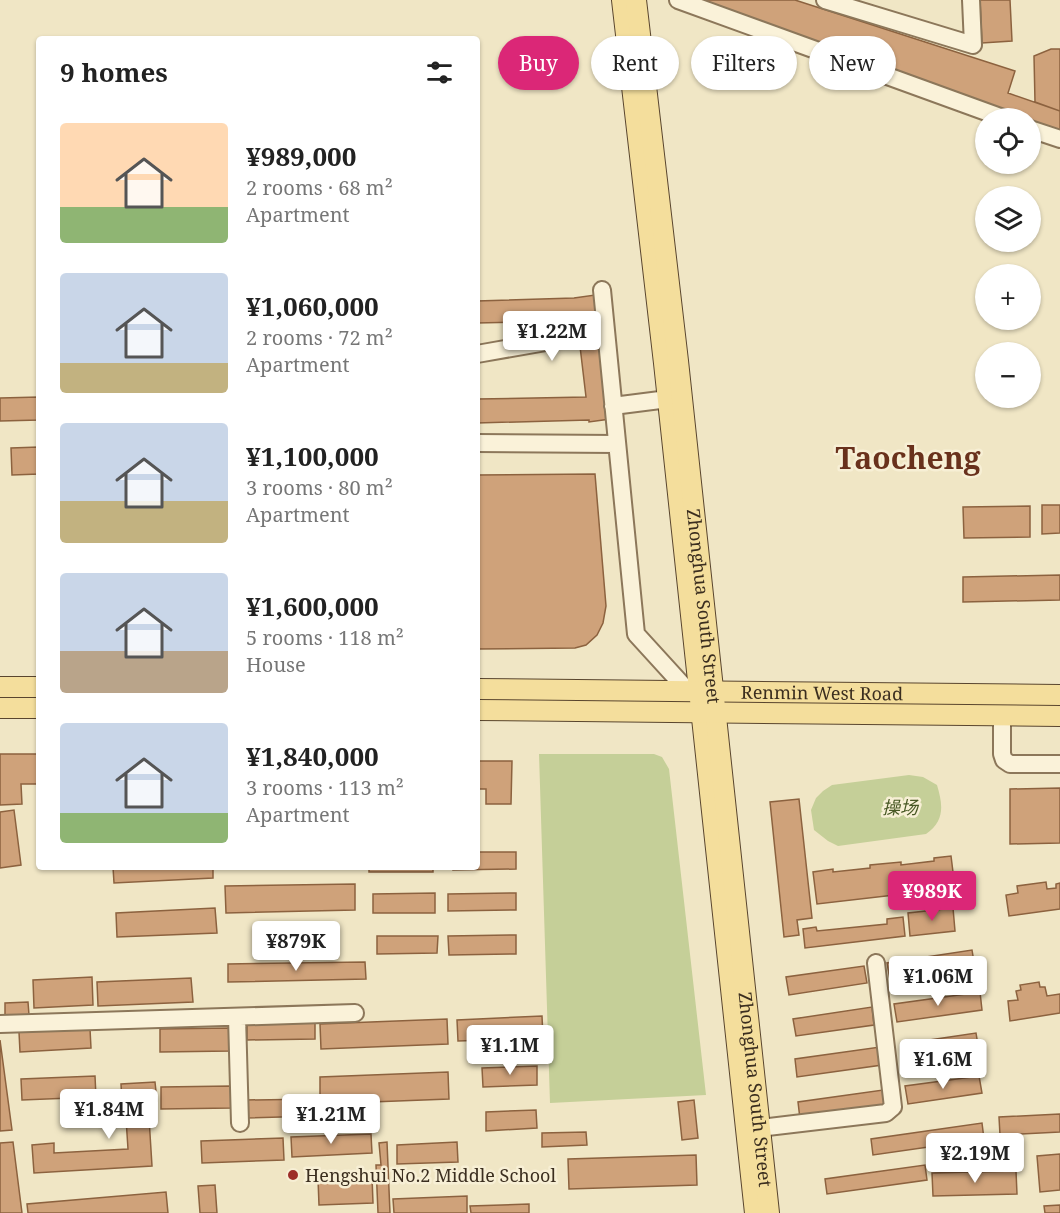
<!DOCTYPE html>
<html lang="en">
<head>
<meta charset="utf-8">
<style>
	:root { --surface:#fff; --page:#f2f2f2; --text:#222; --muted:#767676; --accent:#db2777 }
	body { margin:0; font-family:"Noto Serif","Noto Sans SC",serif; background:var(--page); color:var(--text); height:100vh; display:flex; flex-direction:column; font-size:22px; white-space:nowrap }
	* { box-sizing:border-box; margin:0 }
	p { font-size:20px; color:var(--muted) }
	.icon { flex:none; width:33px; height:33px; fill:none; stroke:currentColor; stroke-width:2; stroke-linecap:round; stroke-linejoin:round }
	.map { position:relative; flex:1; overflow:hidden }
	.panel { position:absolute; left:36px; top:36px; width:444px; height:834px; display:flex; flex-direction:column; background:var(--surface); border-radius:6px; box-shadow:0 2px 4px #0004 }
	.panel>* { flex:none }
	.top-card { position:absolute; left:498px; top:36px; width:471px; height:54px; display:flex; gap:12px }
	.tools { position:absolute; left:975px; top:108px; display:grid; gap:12px }
	.tools a { display:grid; place-items:center; width:66px; height:66px; border-radius:50%; background:var(--surface); box-shadow:0 2px 4px #0004; font-size:30px }
	.price { position:absolute; translate:-50% -51px; padding:0 14px; border-radius:6px; background:#fff; color:#222; font-size:20px; line-height:39px; filter:drop-shadow(0 2px 3px #0008) }
	.price::after { content:''; position:absolute; left:50%; top:36px; width:18px; height:14px; margin-left:-9px; background:inherit; clip-path:polygon(0 0,100% 0,50% 100%) }
	.price.current { background:var(--accent); color:#fff }
	ul { padding:0; list-style:none }
	li { display:flex; align-items:center; gap:18px; height:150px; padding:0 24px }
	li span { display:grid; place-items:center; flex:none; width:168px; height:120px; border-radius:6px; color:#555 }
	li>.icon { margin-inline-start:auto }
	span .icon { width:72px; height:72px; fill:#fffc; stroke-width:1 }
	li b { font-size:26px }
	h2 { display:flex; justify-content:space-between; align-items:center; height:72px; padding:0 24px; font-size:26px }
	.chip { padding:0 21px; border-radius:27px; background:var(--surface); box-shadow:0 2px 4px #0004; font-size:21px; line-height:54px }
	.chip.current { background:var(--accent); color:#fff }
	.map>svg:first-child { display:block }
</style>
</head>
<body>
<div class="map">
<svg width="1060" height="1213" viewBox="0 0 1060 1213">
	<rect width="100%" height="100%" fill="#f0e6c5"/>
	<!-- green -->
	<path fill="#c5cf98" d="M539,754H654L662,757L669,769L706,1095L550,1103Z
		M909,775L923,777L937,785C943,805 945,821 926,834L838,846L828,841L814,830L811,810L816,798L823,791L832,785Z"/>
	<!-- building -->
	<path fill="#cfa27a" stroke="#8c623f" stroke-width="1.5" d="M686,0H795L1015,71L1008,93L1060,111V131L1030,121V118H1025Z
		M980,0H1010L1012,41L982,43Z
		M1051,49H1060V111L1035,102L1034,56Z
		M595,295L610,419L589,422V420L477,423V399L586,397L577,321L477,323V301L574,298Z
		M39,397V420L0,421V398Z
		M39,447V474L12,475L11,448Z
		M595,474L606,606L603,623L597,635L586,645L575,648L477,649V475Z
		M1042,505H1060V533L1042,534Z
		M1030,506V537L964,538L963,507Z
		M1060,575V600L963,602V577Z
		M0,754H39V784H21L22,804L0,805Z
		M477,761H512L511,804H486V789H477Z
		M1060,788V843L1010,844V789Z
		M799,799L812,918L797,920L799,935L784,937L770,802Z
		M14,810L21,865L0,868V812Z
		M477,852H516V869L453,870V867H477Z
		M951,856L955,888L817,904L813,872L833,869V872L870,868V865L901,862V865L934,861V858Z
		M113,867H213V878L114,883Z
		M369,867H433V872H369Z
		M1046,882L1047,889L1056,888V884L1060,883V909L1009,916L1006,895L1018,893L1017,886Z
		M355,884V910L226,913L225,886Z
		M435,893V913H373V894Z
		M516,893V910L448,911V894Z
		M215,908L217,933L117,937L116,913Z
		M953,908L955,931L910,936L908,913Z
		M903,917L905,936L805,948L803,929L816,927L817,931L887,924V919Z
		M516,935V954L449,955L448,936Z
		M377,936H438L437,953L377,954Z
		M972,950L975,968L890,980L887,963Z
		M365,962L366,979L228,982V964Z
		M864,966L867,983L789,995L786,977Z
		M92,977L93,1005L34,1008L33,980Z
		M191,978L193,1002L98,1006L97,982Z
		M1039,982L1040,987H1045L1047,996L1060,994V1013L1010,1021L1008,1001L1018,1000L1016,991L1021,990L1020,985Z
		M980,992L982,1010L897,1022L894,1004Z
		M28,1002L29,1015L5,1016V1003Z
		M872,1007L874,1025L796,1036L793,1019Z
		M542,1016L543,1038L458,1041L457,1020Z
		M447,1019L448,1044L321,1049L320,1024Z
		M315,1022V1039L247,1040V1023Z
		M230,1028V1051L160,1052V1029Z
		M90,1029L91,1048L20,1052L19,1032Z
		M976,1033L979,1051L905,1061L903,1044Z
		M0,1040L12,1130L0,1131Z
		M880,1047L882,1065L797,1077L795,1059Z
		M537,1066V1085L483,1087L482,1068Z
		M448,1072L449,1099L320,1104V1077Z
		M95,1076L96,1097L22,1100L21,1079Z
		M979,1076L982,1093L908,1104L905,1086Z
		M155,1082L157,1101L148,1102L152,1166L34,1173L32,1145L54,1143V1153L128,1149L125,1103H122L121,1084Z
		M231,1086V1108L161,1109V1087Z
		M883,1090L885,1107L800,1119L798,1102Z
		M317,1099V1116L246,1118V1100Z
		M694,1100L698,1138L682,1140L678,1102Z
		M536,1110L537,1128L486,1131V1112Z
		M1060,1114V1132L1000,1135L999,1117Z
		M982,1123L984,1139L873,1155L871,1139Z
		M586,1132L587,1145L542,1147V1133Z
		M371,1134L372,1153L292,1157L291,1137Z
		M283,1138L284,1160L202,1163L201,1141Z
		M13,1142L22,1213H0V1143Z
		M387,1142L390,1213H378L376,1165H381L379,1143Z
		M457,1142L458,1162L397,1164V1145Z
		M1060,1154V1190L1040,1192L1037,1156Z
		M696,1155L697,1185L569,1189L568,1159Z
		M925,1165L927,1180L827,1194L825,1179Z
		M1016,1171L1017,1194L933,1196L932,1173Z
		M372,1177L373,1203L319,1205L318,1179Z
		M215,1185L217,1213H200L198,1186Z
		M166,1192L168,1213H28L27,1204Z
		M467,1196V1213H394L393,1199Z
		M529,1204V1213H471L470,1206Z
		M1060,1205V1213H1045L1044,1206Z"/>
	<g fill="none" stroke-linecap="round" stroke-linejoin="round">
		<defs>
			<path id="minor" d="M678,0L1003,118
				M825,0L973,45L971,0
				M1030,129L1060,139
				M602,290L636,634L688,691
				M477,354L563,339
				M613,406L668,399
				M477,443L617,444
				M1002,716V754L1004,760L1010,764H1060
				M237,1017L240,1123
				M0,1024L355,1013
				M760,1128L886,1113L893,1107L876,963"/>
			<g id="major">
				<path d="M622,0L664,363L755,1213"/>
				<path id="s1" d="M636,0L678,361L769,1213"/>
				<path d="M0,687H39"/>
				<path id="s2" d="M477,689L1060,695"/>
				<path d="M0,708H39"/>
				<path d="M477,710L1060,716"/>
			</g>
		</defs>
		<!-- minor casing -->
		<use href="#minor" stroke="#8c775a" stroke-width="20"/>
		<!-- major casing -->
		<use href="#major" stroke="#59452e" stroke-width="22"/>
		<!-- minor -->
		<use href="#minor" stroke="#faf2d9" stroke-width="16"/>
		<!-- major -->
		<use href="#major" stroke="#f4de9c" stroke-width="20"/>
	</g>
	<!-- markers -->
	<circle fill="#9d2e28" stroke="#f7efd5" stroke-width="2" cx="293" cy="1175" r="6"/>
	<g text-anchor="middle" dominant-baseline="central" stroke-width="5" stroke-linejoin="round" paint-order="stroke">
		<!-- street labels -->
		<g font-size="18" fill="#3b2e1f" stroke="#f7efd5">
			<text stroke="none"><textPath href="#s1" startOffset="610">Zhonghua South Street</textPath></text>
			<text stroke="none"><textPath href="#s2" startOffset="345">Renmin West Road</textPath></text>
			<text stroke="none"><textPath href="#s1" startOffset="1096">Zhonghua South Street</textPath></text>
		</g>
		<!-- park labels -->
		<g font-size="18" font-style="italic" fill="#485824" stroke="#f7efd5">
			<text x="900" y="807">操场</text>
		</g>
		<!-- poi labels -->
		<g font-size="18" fill="#3b2e1f" stroke="#f7efd5" text-anchor="start">
			<text x="305" y="1175">Hengshui No.2 Middle School</text>
		</g>
		<!-- town labels -->
		<g font-size="30" font-weight="bold" fill="#69311c" stroke="#f7efd5">
			<text x="908" y="457">Taocheng</text>
		</g>
	</g>
</svg>
<div class="tools">
<a><svg class="icon" aria-label="locate" viewBox="0 0 24 24"><circle cx="12" cy="12" r="6"/><path d="M12 2v4M12 18v4M2 12h4M18 12h4"/></svg></a>
<a><svg class="icon" aria-label="layers" viewBox="0 0 24 24"><path d="M12 4l9 5-9 5-9-5zM3 14l9 5 9-5"/></svg></a>
<a>+</a>
<a>−</a>
</div>
<b class="price" style="left:552px;top:362px">¥1.22M</b>
<b class="price current" style="left:932px;top:922px">¥989K</b>
<b class="price" style="left:296px;top:972px">¥879K</b>
<b class="price" style="left:938px;top:1007px">¥1.06M</b>
<b class="price" style="left:510px;top:1076px">¥1.1M</b>
<b class="price" style="left:943px;top:1090px">¥1.6M</b>
<b class="price" style="left:109px;top:1140px">¥1.84M</b>
<b class="price" style="left:331px;top:1145px">¥1.21M</b>
<b class="price" style="left:975px;top:1184px">¥2.19M</b>
<div class="top-card">
<a class="chip current">Buy</a>
<a class="chip">Rent</a>
<a class="chip">Filters</a>
<a class="chip">New</a>
</div>
<section class="panel">
<h2>9 homes<svg class="icon" aria-label="filters" viewBox="0 0 24 24"><path d="M4 7h16M4 17h16"/><circle cx="9" cy="7" r="2"/><circle cx="15" cy="17" r="2"/></svg></h2>
<ul>
<li><span style="background:linear-gradient(#ffd9b3 70%,#8fb573 0)"><svg class="icon" aria-label="home" viewBox="0 0 24 24"><path d="M3 11l9-7 9 7M6 9v11h12V9"/></svg></span><div><b>¥989,000</b><p>2 rooms · 68 m²</p><p>Apartment</p></div></li>
<li><span style="background:linear-gradient(#c9d6e8 75%,#c2b280 0)"><svg class="icon" aria-label="home" viewBox="0 0 24 24"><path d="M3 11l9-7 9 7M6 9v11h12V9"/></svg></span><div><b>¥1,060,000</b><p>2 rooms · 72 m²</p><p>Apartment</p></div></li>
<li><span style="background:linear-gradient(#c9d6e8 65%,#c2b280 0)"><svg class="icon" aria-label="home" viewBox="0 0 24 24"><path d="M3 11l9-7 9 7M6 9v11h12V9"/></svg></span><div><b>¥1,100,000</b><p>3 rooms · 80 m²</p><p>Apartment</p></div></li>
<li><span style="background:linear-gradient(#c9d6e8 65%,#b9a48a 0)"><svg class="icon" aria-label="home" viewBox="0 0 24 24"><path d="M3 11l9-7 9 7M6 9v11h12V9"/></svg></span><div><b>¥1,600,000</b><p>5 rooms · 118 m²</p><p>House</p></div></li>
<li><span style="background:linear-gradient(#c9d6e8 75%,#8fb573 0)"><svg class="icon" aria-label="home" viewBox="0 0 24 24"><path d="M3 11l9-7 9 7M6 9v11h12V9"/></svg></span><div><b>¥1,840,000</b><p>3 rooms · 113 m²</p><p>Apartment</p></div></li>
</ul>
</section>
</div>
</body>
</html>
